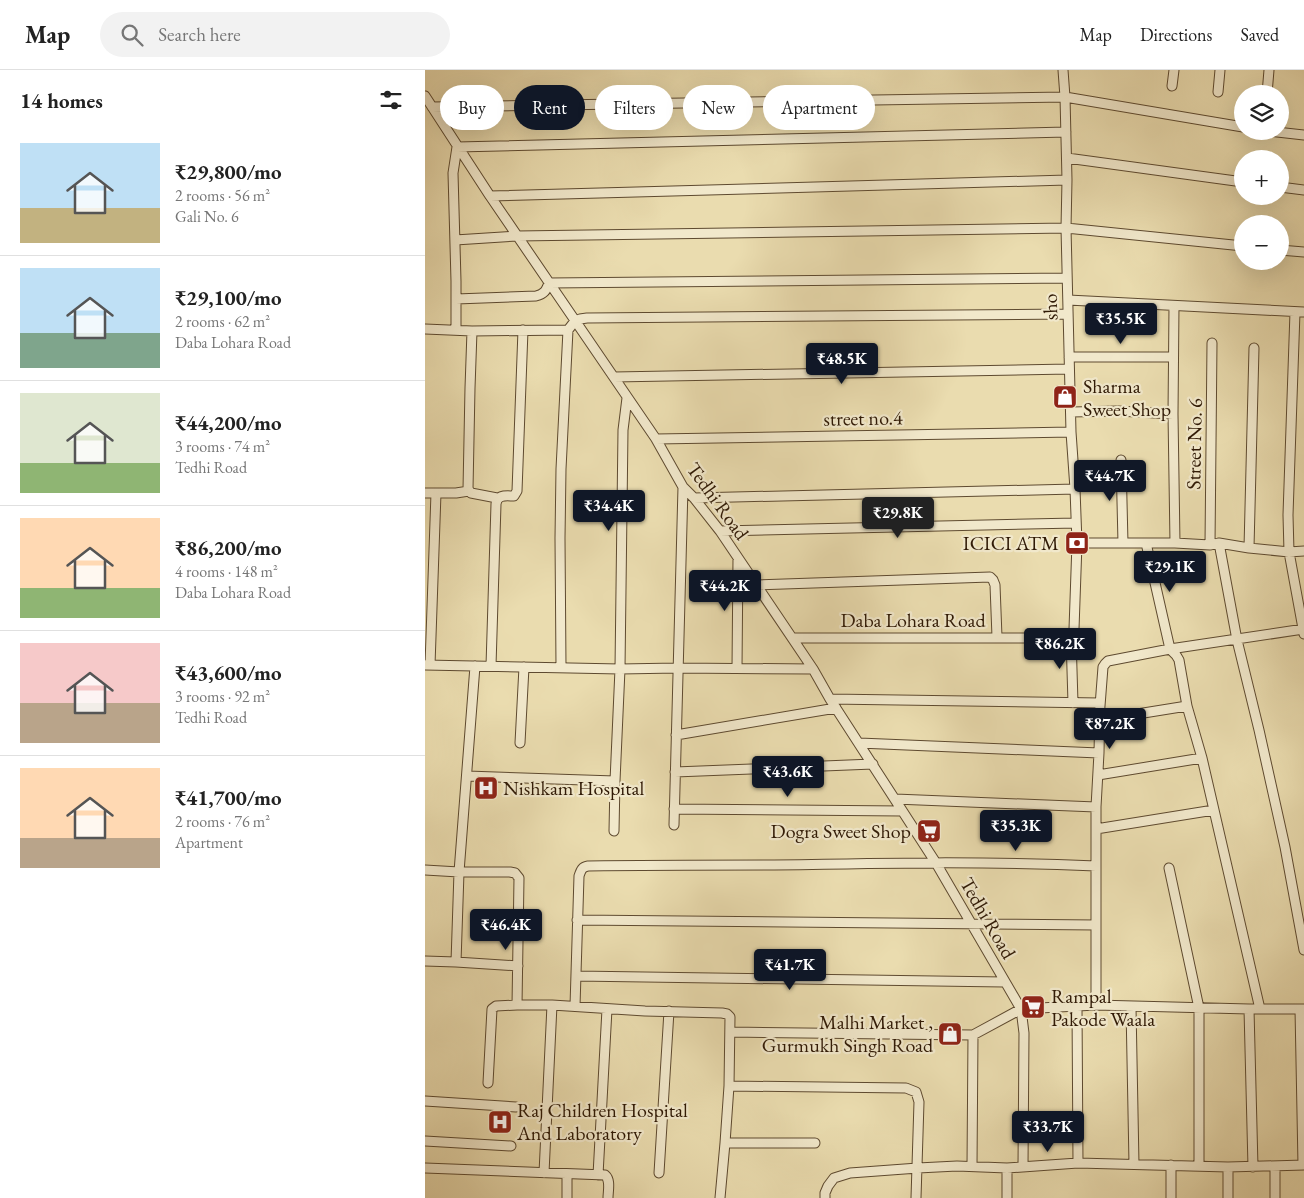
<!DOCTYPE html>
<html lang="en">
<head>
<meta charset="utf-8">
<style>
	:root { --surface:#fff; --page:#f2f2f2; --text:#222; --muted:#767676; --line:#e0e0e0; --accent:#111827 }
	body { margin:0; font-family:"EB Garamond",serif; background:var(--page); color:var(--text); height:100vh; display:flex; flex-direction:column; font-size:19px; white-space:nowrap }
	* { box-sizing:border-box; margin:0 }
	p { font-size:16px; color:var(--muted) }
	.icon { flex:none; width:28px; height:28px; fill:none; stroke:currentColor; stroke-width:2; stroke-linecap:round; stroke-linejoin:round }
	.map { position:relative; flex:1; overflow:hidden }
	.details { display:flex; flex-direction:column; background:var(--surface); width:425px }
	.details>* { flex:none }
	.guide { position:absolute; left:15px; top:15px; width:475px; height:45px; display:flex; gap:10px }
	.buttons { position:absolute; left:809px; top:15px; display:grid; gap:10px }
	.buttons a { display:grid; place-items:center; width:55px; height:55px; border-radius:50%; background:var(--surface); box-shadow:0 5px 20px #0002; font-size:25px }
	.price { position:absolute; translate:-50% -42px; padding:0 11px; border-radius:5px; background:var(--accent); color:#fff; font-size:16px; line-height:32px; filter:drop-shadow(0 1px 2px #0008) }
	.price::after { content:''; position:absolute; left:50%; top:30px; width:15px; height:11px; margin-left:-8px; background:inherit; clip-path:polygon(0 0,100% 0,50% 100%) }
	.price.current { background:#222; color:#fff }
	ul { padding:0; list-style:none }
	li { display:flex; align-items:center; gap:15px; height:125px; padding:0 20px }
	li+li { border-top:1px solid var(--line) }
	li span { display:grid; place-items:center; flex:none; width:140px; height:100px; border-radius:0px; color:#555 }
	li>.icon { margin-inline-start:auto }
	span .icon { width:60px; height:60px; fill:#fffc; stroke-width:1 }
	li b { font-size:21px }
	h2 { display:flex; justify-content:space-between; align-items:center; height:60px; padding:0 20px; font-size:21px }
	.chip { padding:0 18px; border-radius:22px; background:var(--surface); box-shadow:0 5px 20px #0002; font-size:18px; line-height:45px }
	.chip.current { background:var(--accent); color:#fff }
	header { display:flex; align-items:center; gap:30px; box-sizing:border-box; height:70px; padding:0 25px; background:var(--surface); border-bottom:1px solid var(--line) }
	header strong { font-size:24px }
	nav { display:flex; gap:28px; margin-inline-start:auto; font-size:18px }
	.search { width:350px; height:45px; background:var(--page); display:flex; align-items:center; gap:12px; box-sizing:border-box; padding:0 18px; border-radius:28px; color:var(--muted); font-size:19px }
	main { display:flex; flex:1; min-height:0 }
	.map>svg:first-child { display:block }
</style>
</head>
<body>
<header>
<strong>Map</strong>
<div class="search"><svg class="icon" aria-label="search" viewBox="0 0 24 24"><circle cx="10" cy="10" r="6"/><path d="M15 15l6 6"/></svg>Search here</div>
<nav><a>Map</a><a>Directions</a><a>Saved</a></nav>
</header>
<main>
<section class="details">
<h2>14 homes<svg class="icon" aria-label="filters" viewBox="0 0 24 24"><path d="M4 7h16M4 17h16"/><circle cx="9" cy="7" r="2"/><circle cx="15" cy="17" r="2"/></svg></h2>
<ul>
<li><span style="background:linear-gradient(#bfe0f5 65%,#c2b280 0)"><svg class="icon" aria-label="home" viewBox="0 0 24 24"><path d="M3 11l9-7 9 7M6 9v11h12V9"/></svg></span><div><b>₹29,800/mo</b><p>2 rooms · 56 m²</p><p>Gali No. 6</p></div></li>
<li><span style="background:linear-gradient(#bfe0f5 65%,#7fa58c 0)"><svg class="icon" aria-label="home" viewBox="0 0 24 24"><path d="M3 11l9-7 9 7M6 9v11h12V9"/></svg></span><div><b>₹29,100/mo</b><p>2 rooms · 62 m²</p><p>Daba Lohara Road</p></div></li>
<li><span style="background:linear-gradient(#dfe7d0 70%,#8fb573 0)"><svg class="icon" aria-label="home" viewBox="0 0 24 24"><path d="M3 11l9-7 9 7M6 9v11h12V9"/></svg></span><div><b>₹44,200/mo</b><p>3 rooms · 74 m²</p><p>Tedhi Road</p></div></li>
<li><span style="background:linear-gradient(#ffd9b3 70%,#8fb573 0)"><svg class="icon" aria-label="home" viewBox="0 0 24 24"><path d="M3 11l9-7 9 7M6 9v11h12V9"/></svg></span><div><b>₹86,200/mo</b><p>4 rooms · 148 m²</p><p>Daba Lohara Road</p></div></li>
<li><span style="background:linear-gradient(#f6c9c9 60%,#b9a48a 0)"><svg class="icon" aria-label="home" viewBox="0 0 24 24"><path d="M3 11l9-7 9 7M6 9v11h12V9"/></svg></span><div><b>₹43,600/mo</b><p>3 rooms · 92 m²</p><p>Tedhi Road</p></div></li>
<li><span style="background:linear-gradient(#ffd9b3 70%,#b9a48a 0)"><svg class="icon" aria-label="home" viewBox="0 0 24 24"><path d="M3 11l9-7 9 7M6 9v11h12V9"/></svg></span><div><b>₹41,700/mo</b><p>2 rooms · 76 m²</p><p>Apartment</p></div></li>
</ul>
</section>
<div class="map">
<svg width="879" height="1128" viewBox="0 0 879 1128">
	<rect width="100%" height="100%" fill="#eadcaf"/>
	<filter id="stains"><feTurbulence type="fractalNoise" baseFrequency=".004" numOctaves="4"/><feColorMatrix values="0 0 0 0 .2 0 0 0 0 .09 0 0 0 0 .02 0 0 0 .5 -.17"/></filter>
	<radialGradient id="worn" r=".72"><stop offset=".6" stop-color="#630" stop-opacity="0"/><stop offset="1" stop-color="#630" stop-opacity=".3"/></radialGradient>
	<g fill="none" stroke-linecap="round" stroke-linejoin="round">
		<defs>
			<path id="street" d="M638,0L640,27L642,110L641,158L646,362L650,419L652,473
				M747,16L749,0
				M793,22L795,0
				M842,24L844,0
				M0,26L65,126L231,369L258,417L269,428L295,461L388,599L405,629L511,793L596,939L599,963L598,1096
				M7,37L640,27L818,57
				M843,61L879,65
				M642,88L818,112
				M855,117L879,120
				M65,126L642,110
				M30,170L92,166L641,158L818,176
				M855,180L879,182
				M31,229L111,226C119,224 121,221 124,213L642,208
				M643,230L879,242
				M749,236L748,344L750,473
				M870,242L863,445L864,482L879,564
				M0,259L47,261L143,260
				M31,260V211L28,103L32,77L641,62
				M47,261L45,318L43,419L46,423L72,428
				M644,287H748
				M189,307L644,299
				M646,342L693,341L748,344
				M231,369L646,362
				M696,390L698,473
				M0,423H31L44,421
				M269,428L650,419
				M295,461L651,453
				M721,473L745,579L751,585L754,590L762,636L777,688L835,939
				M794,473L812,570L834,660L860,777L879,880
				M785,475L787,273
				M824,478L829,278
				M331,515L565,507L568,510L570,515L572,567
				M646,567L648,633
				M368,568H642L646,567L649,559L652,473H750L785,475L794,473L824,478L864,482L879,481
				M0,595L195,599L252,598L388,599
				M5,595L11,423
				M66,596L71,434C72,424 81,426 89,426L92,421L98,260
				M136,597L135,468L136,399L143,260L150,251L155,249L162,248L643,244
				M312,598L313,488
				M405,629L675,633L674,683
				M675,636L678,597L680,594L683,591L745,579L879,559
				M675,650L762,636
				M251,665L411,638
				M95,673L99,597
				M434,673L674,683L671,737V935
				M250,702L448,694
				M673,705L777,688
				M42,706L190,711
				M470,729L671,737
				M249,739L477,741
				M249,755L258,417
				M671,759L789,740
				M189,761L190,711L195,599L198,360L202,328
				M744,798L774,938V1096
				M0,800L34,802H85L90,803L94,808L92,935L71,936L67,939L63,1013
				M152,850L671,855
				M0,891L31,892L93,896
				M31,892L34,802L50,596
				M151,906L579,912
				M92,935H127L119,1103
				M127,935L220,941L297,943L302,944L305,947L304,1016L300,1073L295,1128
				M150,936L154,806C156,800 157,797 163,796C225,795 287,795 349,795C456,793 564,791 671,796
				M652,937L653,1093
				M706,937L709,1094
				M824,939L828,1097
				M875,939L878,1095
				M306,962L548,965L596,939L671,935L824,939H879
				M304,1016L481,1018L491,1022L494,1032L491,1128
				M0,1031L91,1037
				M0,1071L86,1076
				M300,1073H390
				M746,1095V1128
				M547,1096L548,965
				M0,1098L180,1105C186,1110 183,1121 183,1128
				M234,1103L244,941
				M173,1105L182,939
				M142,1128V1104
				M400,1128V1123L403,1116L409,1108L425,1103L493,1098L532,1096L582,1098L653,1093L803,1097L879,1095
				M582,1128V1098
				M803,1128V1097
				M850,1128V1097"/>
		</defs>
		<!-- street casing -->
		<use href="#street" stroke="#5e4a30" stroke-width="11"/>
		<!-- street -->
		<use href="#street" stroke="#f1e8cb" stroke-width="9"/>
	</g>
	<!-- icons -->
	<defs>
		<symbol id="shop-square" viewBox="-11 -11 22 22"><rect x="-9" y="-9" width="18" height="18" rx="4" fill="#8f2418" stroke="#f1e8cb"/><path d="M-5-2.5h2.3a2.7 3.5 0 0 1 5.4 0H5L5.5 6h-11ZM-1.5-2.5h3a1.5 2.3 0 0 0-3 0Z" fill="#fff"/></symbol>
		<symbol id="bank-square" viewBox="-11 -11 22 22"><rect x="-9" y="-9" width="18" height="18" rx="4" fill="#8f2418" stroke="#f1e8cb"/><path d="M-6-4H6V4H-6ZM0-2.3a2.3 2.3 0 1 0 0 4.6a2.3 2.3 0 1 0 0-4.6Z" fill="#fff"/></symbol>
		<symbol id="hospital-square" viewBox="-11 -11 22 22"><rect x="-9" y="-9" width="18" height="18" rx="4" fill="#8f2418" stroke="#f1e8cb"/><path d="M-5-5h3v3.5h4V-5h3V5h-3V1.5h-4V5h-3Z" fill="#fff"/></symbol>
		<symbol id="supermarket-square" viewBox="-11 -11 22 22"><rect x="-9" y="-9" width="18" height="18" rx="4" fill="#8f2418" stroke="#f1e8cb"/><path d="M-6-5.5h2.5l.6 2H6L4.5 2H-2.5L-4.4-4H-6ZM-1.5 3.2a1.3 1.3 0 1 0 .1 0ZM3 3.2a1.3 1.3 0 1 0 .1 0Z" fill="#fff"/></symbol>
	</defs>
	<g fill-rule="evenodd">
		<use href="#shop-square" x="626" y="313" width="28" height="28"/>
		<use href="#bank-square" x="638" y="459" width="28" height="28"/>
		<use href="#hospital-square" x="47" y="704" width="28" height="28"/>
		<use href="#supermarket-square" x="490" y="747" width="28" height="28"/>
		<use href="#supermarket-square" x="594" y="923" width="28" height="28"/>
		<use href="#shop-square" x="511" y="950" width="28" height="28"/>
		<use href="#hospital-square" x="61" y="1038" width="28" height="28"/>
	</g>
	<g text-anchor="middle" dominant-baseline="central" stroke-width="4.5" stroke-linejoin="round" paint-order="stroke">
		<!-- street labels -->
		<g font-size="20" fill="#2f1905" stroke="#f1e8cb">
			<text transform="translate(625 237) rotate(-92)">sho</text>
			<text transform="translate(438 348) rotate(-1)">street no.4</text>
			<text transform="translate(769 374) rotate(-89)">Street No. 6</text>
			<text transform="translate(293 431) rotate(54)">Tedhi Road</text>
			<text x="488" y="550">Daba Lohara Road</text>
			<text transform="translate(563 848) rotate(60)">Tedhi Road</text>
		</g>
		<!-- poi labels -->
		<g font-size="20" fill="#2f1905" stroke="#f1e8cb" text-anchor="start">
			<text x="658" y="316">Sharma<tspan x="658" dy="23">Sweet Shop</tspan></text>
			<text x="634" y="473" text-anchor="end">ICICI ATM</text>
			<text x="78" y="718">Nishkam Hospital</text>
			<text x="486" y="761" text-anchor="end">Dogra Sweet Shop</text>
			<text x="626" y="926">Rampal<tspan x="626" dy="23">Pakode Waala</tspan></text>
			<text x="508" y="952" text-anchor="end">Malhi Market ,<tspan x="508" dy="23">Gurmukh Singh Road</tspan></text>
			<text x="92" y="1040">Raj Children Hospital<tspan x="92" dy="23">And Laboratory</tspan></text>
		</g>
	</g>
	<rect width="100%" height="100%" filter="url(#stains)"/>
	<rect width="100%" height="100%" fill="url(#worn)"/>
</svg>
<div class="buttons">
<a><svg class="icon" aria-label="layers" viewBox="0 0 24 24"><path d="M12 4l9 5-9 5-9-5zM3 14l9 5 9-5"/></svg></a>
<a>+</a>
<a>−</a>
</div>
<b class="price" style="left:696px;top:275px">₹35.5K</b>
<b class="price" style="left:417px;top:315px">₹48.5K</b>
<b class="price" style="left:685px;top:432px">₹44.7K</b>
<b class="price" style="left:184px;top:462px">₹34.4K</b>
<b class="price current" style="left:473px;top:469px">₹29.8K</b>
<b class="price" style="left:745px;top:523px">₹29.1K</b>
<b class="price" style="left:300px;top:542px">₹44.2K</b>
<b class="price" style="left:635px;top:600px">₹86.2K</b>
<b class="price" style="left:685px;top:680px">₹87.2K</b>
<b class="price" style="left:363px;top:728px">₹43.6K</b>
<b class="price" style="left:591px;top:782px">₹35.3K</b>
<b class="price" style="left:81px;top:881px">₹46.4K</b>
<b class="price" style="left:365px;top:921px">₹41.7K</b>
<b class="price" style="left:623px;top:1083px">₹33.7K</b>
<div class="guide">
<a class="chip">Buy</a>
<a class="chip current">Rent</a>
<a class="chip">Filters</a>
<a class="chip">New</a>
<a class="chip">Apartment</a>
</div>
</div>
</main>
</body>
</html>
